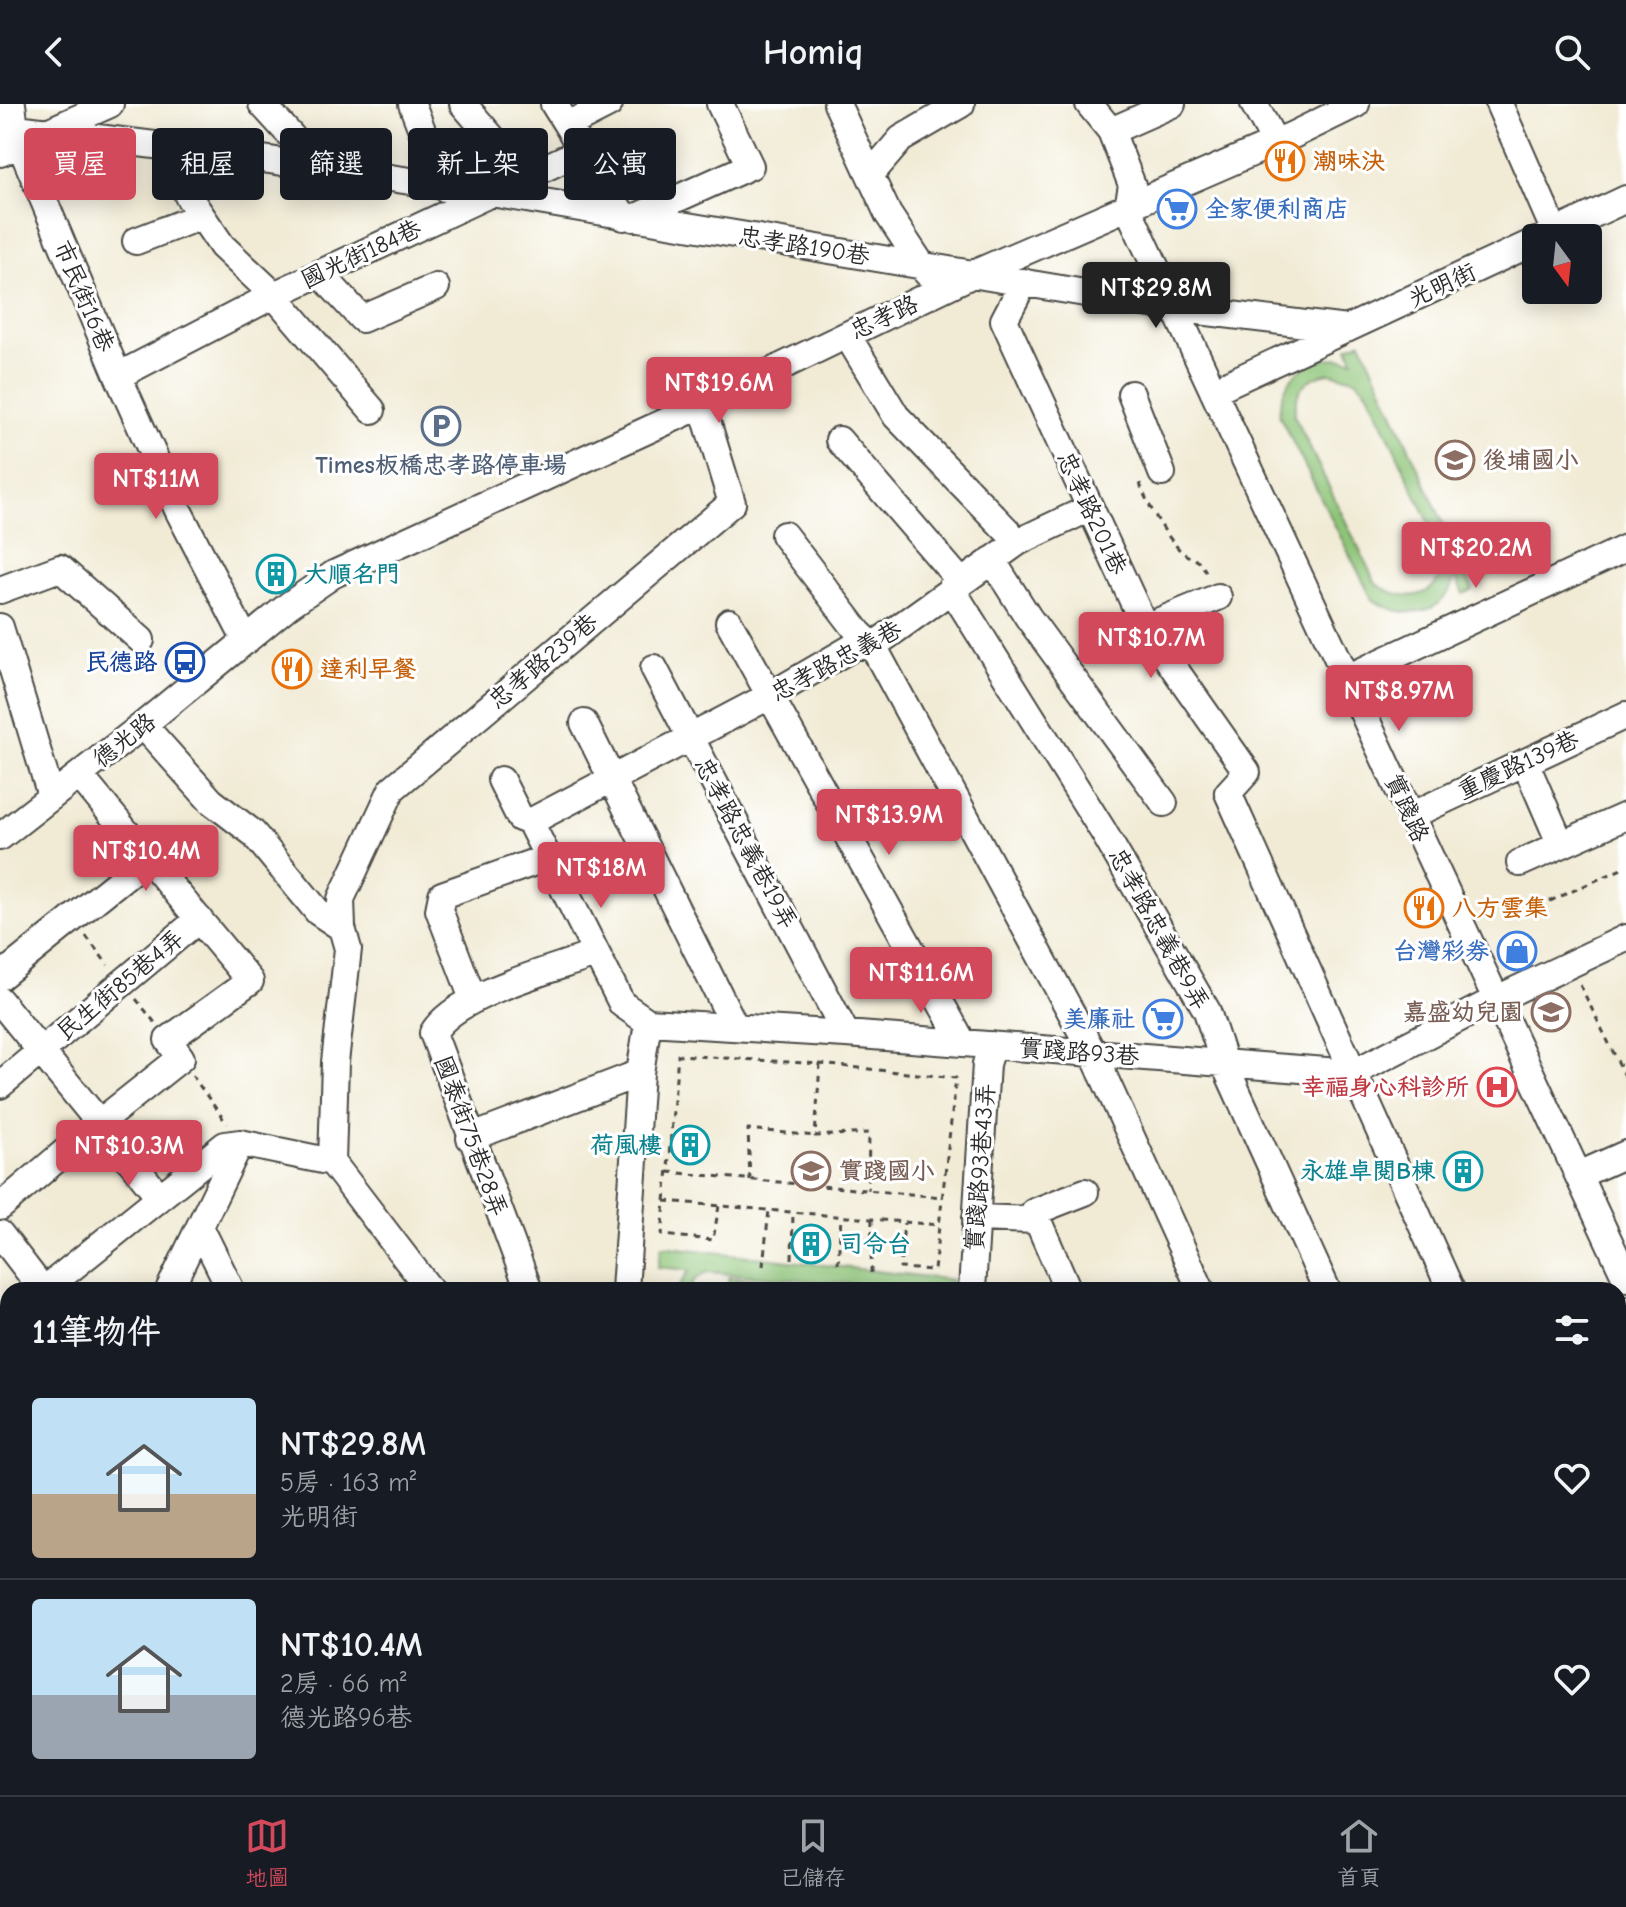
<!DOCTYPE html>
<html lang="zh-TW">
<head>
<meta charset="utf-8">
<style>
	:root { --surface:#171b24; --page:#20242c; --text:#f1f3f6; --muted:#9ea1a6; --line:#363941; --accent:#d1495b }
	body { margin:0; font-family:"Comic Neue","LXGW WenKai TC",sans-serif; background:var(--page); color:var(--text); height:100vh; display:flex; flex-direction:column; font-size:30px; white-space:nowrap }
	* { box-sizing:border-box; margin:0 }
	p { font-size:26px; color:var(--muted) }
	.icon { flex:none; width:44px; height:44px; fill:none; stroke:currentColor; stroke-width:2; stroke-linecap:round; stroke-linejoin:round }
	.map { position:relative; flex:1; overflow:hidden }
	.panel { position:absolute; left:0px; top:1178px; width:1626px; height:514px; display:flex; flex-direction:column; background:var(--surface); border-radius:24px 24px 0 0; box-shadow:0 4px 20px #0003 }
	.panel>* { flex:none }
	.banner { position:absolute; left:24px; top:24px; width:800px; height:72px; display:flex; gap:16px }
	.needle { width:52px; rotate:165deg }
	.fabs { position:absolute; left:1522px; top:120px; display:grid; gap:16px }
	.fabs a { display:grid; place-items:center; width:80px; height:80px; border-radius:8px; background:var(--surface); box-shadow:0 4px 20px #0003; font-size:40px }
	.price { position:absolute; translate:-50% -68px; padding:0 18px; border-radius:8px; background:var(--accent); color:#fff; font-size:26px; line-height:52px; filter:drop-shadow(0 2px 4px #0008) }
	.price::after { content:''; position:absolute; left:50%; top:48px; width:24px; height:18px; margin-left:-12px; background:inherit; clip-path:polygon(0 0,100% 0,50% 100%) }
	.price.active { background:#222; color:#fff }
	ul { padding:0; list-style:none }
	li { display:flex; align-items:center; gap:24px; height:200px; padding:0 32px }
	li+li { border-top:2px solid var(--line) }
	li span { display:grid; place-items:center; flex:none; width:224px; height:160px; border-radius:8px; color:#555 }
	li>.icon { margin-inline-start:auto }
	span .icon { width:96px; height:96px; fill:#fffc; stroke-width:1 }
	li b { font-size:34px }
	h2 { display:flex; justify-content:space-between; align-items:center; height:96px; padding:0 32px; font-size:34px }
	.chip { padding:0 28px; border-radius:8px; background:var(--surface); box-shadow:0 4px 20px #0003; font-size:28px; line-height:72px }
	.chip.active { background:var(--accent); color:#fff }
	header { display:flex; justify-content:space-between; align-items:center; height:104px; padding:0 32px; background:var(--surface); font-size:36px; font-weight:700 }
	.tab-bar { display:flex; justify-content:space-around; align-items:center; height:112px; border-top:2px solid var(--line); background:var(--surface); font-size:22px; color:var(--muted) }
	.tab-bar a { display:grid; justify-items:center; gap:4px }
	.tab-bar .active { color:var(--accent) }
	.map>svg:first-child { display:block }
</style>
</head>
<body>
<header><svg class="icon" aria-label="back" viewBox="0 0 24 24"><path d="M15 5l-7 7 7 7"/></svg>Homiq<svg class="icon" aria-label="search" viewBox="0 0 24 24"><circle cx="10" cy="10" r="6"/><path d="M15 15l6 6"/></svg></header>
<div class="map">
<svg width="1626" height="1691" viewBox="0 0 1626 1691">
	<rect width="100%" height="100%" fill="#fff"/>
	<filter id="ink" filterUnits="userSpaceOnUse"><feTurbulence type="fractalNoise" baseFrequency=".0125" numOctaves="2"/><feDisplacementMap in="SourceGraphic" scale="16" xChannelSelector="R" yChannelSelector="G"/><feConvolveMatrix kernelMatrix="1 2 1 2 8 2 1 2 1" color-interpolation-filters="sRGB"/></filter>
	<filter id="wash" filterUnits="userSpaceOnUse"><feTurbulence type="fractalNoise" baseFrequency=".006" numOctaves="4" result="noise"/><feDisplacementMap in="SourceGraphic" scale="32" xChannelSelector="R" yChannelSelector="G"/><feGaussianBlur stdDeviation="1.8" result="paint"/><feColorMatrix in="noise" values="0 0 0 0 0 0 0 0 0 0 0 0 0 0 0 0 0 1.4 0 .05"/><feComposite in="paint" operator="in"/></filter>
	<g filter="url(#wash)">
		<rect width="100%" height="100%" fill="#f1ebd5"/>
		<!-- green -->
		<path fill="#8ec578" stroke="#5c7852" stroke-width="2" fill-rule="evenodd" d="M1361,237L1473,486L1463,490L1455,472C1445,513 1403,517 1372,495L1279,311C1281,270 1313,248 1353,256L1348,243ZM1329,269L1356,275L1368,288L1444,450C1443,493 1410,502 1376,480L1295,313C1293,288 1305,273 1329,269Z
			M662,1142L952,1176L951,1186H884L876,1182L707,1168L694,1177L689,1186H677L689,1166L658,1163Z
			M729,1173L841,1186H728Z"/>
	</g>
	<g filter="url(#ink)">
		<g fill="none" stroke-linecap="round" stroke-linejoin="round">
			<defs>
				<path id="minor" d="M12,0L15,25
					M262,0L292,33L313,63
					M412,0L444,84
					M463,0L526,73
					M554,0L624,113
					M837,0L888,110L927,169
					M1089,0L1111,27L1132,81L1128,104
					M1254,0L1275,38
					M1499,0L1555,128
					M568,21L609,0
					M0,22L236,51L491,89L1174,204L1347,225
					M1111,27L1172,0
					M20,40L118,272L274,191L583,46
					M0,49L110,0
					M229,50L201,70L188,92L222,142L274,191L372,306
					M871,70L901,35L961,0
					M1128,104L1626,1174
					M634,114L750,62L720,0
					M1543,134L1626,95
					M136,137L201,112
					M320,169L362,215L436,183
					M1024,178L1004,216L1145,523L1247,668L1228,689L1451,1186
					M847,231L896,312L1018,438
					M118,272L178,406L246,537
					M1213,287L1536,137
					M1131,290L1162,369
					M839,336L961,478
					M784,431L859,529L873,542L1093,949L1201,1186
					M992,456L1028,513L1164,699
					M951,484L1103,727L1207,907L1224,959L1327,1186
					M0,486L60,464L141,536
					M729,518L963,939
					M0,523L51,692
					M1145,523L1218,493
					M654,564L846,930
					M1347,574L1626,444
					M584,619L735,923
					M143,621L211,697L253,729L318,808L342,824L348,845L335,958L332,1058
					M1525,658L1561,741
					M501,676L520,714L530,718
					M1410,712L1626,611
					M530,718L771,591L855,542H873L1018,438L1090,404
					M530,718L622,900L648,918
					M0,733L143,621L289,501L334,470L702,301L973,170L1293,31L1356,0
					M1520,759L1626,712
					M342,824L341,795L392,685L732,399L702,301
					M0,873L149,753
					M473,895L439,806L442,791L549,753
					M0,897L159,1092
					M0,981L199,815
					M470,1034L640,969
					M1579,1071L1626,1050
					M0,1103L99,1019L181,954L168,936L250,877L79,671
					M976,1114L1037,1116
					M200,1123L231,1186
					M0,1130L43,1186
					M44,1186L225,1041L240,1039L332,1058L430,1186
					M169,1186L240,1039
					M529,1186L433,929C455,890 552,866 595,850
					M625,1186L640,969L648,918L846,930L1353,969L1497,895L1626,834
					M972,1186L986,960L992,941
					M1068,1186L1034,1108L1085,1088
					M1618,1209L1626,1206
					M0,1222L8,1216
					M0,1255L8,1265
					M0,1295L8,1290
					M1618,1456L1626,1452
					M0,1479L8,1471
					M0,1574L8,1575
					M1618,1641L1626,1638
					M0,1666L8,1667
					M183,1684L187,1691
					M389,1684L392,1691
					M458,1684L461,1691
					M576,1684L579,1691
					M694,1684L697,1691
					M121,1691L122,1684
					M220,1691L235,1684
					M729,1691L746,1684
					M768,1691V1684
					M1537,1691L1543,1684"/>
			</defs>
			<!-- minor casing -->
			<use href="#minor" stroke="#494844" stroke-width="30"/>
			<!-- path -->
			<path stroke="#494844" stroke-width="3" stroke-dasharray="6 6" stroke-linecap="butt" d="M1140,379C1144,395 1168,436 1182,448C1198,460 1198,451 1208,472
				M1539,802L1626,763
				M86,832L108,861
				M1580,881L1626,974
				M136,895L156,920
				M820,960L815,1032L869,1029L868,1086
				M192,971L227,1020
				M668,1068L942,1093
				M750,1076L748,1025L815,1032
				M665,1097L939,1121
				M719,1102L713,1136L662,1131L678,951L820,960L956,974L934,1166L900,1164L904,1119
				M792,1155L793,1108
				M838,1160L841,1113
				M763,1162L769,1106
				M871,1169L872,1115
				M1618,1341L1626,1358
				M1106,1691L1107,1684
				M1189,1691V1687"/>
			<!-- minor -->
			<use href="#minor" stroke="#fff" stroke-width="26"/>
		</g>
	</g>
	<!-- icons -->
	<defs>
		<symbol id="restaurant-ring" viewBox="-11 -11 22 22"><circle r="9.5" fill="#fff" stroke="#e8710a" stroke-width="1.5"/><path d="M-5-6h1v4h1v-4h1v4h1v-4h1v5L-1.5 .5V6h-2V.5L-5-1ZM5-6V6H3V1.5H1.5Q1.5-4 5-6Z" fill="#e8710a"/></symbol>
		<symbol id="supermarket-ring" viewBox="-11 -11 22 22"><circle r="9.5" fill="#fff" stroke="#3f7fe0" stroke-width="1.5"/><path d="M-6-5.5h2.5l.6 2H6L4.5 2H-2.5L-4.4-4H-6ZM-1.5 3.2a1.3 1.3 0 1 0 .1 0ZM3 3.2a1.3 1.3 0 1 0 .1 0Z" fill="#3f7fe0"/></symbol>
		<symbol id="parking-ring" viewBox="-11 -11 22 22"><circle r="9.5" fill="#fff" stroke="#5c6f8a" stroke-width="1.5"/><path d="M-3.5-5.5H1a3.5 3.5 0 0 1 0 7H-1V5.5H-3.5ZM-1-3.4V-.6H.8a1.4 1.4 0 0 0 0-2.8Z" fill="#5c6f8a"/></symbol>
		<symbol id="school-ring" viewBox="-11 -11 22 22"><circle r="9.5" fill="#fff" stroke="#8d6e63" stroke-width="1.5"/><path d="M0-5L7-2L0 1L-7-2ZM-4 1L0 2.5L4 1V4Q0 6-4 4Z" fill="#8d6e63"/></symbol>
		<symbol id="building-ring" viewBox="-11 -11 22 22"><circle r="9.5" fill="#fff" stroke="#0f9aa8" stroke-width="1.5"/><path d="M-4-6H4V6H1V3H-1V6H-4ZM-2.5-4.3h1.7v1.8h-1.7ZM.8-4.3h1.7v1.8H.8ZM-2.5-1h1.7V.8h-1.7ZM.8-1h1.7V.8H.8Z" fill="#0f9aa8"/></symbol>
		<symbol id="bus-ring" viewBox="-11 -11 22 22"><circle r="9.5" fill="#fff" stroke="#1a4fb4" stroke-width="1.5"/><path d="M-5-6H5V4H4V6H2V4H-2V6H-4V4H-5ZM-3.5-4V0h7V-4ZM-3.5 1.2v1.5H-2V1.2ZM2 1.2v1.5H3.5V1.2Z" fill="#1a4fb4"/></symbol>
		<symbol id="shop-ring" viewBox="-11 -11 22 22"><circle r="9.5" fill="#fff" stroke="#3f7fe0" stroke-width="1.5"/><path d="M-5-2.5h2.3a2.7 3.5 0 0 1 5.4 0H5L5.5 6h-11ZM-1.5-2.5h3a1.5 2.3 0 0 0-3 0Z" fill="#3f7fe0"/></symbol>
		<symbol id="hospital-ring" viewBox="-11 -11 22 22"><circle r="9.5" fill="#fff" stroke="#e0444e" stroke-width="1.5"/><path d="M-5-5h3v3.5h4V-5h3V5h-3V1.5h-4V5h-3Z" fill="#e0444e"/></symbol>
	</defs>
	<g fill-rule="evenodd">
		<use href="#restaurant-ring" x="1263" y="35" width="44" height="44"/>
		<use href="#supermarket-ring" x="1155" y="83" width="44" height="44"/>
		<use href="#parking-ring" x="419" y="300" width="44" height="44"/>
		<use href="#school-ring" x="1433" y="334" width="44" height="44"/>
		<use href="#building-ring" x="254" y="448" width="44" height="44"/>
		<use href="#bus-ring" x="163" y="536" width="44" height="44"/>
		<use href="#restaurant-ring" x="270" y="543" width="44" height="44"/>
		<use href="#restaurant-ring" x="1402" y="782" width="44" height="44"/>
		<use href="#shop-ring" x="1495" y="825" width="44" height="44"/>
		<use href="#school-ring" x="1529" y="886" width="44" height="44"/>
		<use href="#supermarket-ring" x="1141" y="893" width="44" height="44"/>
		<use href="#hospital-ring" x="1475" y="961" width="44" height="44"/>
		<use href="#building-ring" x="668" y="1019" width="44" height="44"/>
		<use href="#school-ring" x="789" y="1045" width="44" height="44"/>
		<use href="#building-ring" x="1441" y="1045" width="44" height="44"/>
		<use href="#building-ring" x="789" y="1118" width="44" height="44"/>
	</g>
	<g text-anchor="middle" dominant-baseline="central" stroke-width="6" stroke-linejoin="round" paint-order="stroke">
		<!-- food labels -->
		<g font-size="24" font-weight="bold" fill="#c56008" stroke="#fff" text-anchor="start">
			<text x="1313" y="57">潮味決</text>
			<text x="320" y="565">達利早餐</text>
			<text x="1452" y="804">八方雲集</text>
		</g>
		<!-- shop labels -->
		<g font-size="24" font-weight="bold" fill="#366cbe" stroke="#fff" text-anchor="end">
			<text x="1205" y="105" text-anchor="start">全家便利商店</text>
			<text x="1489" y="847">台灣彩券</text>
			<text x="1135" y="915">美廉社</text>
		</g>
		<!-- street labels -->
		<g font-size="24" fill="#2b2b2b" stroke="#fff">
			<text transform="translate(804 142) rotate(9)">忠孝路190巷</text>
			<text transform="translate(361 150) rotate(-25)">國光街184巷</text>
			<text transform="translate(1442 181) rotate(-25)">光明街</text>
			<text transform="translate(84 192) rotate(67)">市民街16巷</text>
			<text transform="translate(884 213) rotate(-25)">忠孝路</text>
			<text transform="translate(1092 409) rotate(65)">忠孝路201巷</text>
			<text transform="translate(543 557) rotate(-40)">忠孝路239巷</text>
			<text transform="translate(836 557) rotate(-28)">忠孝路忠義巷</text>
			<text transform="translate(124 636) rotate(-38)">德光路</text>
			<text transform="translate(1518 661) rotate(-25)">重慶路139巷</text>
			<text transform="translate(1407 704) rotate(65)">實踐路</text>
			<text transform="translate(746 739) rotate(62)">忠孝路忠義巷19弄</text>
			<text transform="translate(1159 825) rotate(61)">忠孝路忠義巷9弄</text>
			<text transform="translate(120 881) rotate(-40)">民生街85巷4弄</text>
			<text transform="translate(1079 948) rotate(4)">實踐路93巷</text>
			<text transform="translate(471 1032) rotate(70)">國泰街75巷28弄</text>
			<text transform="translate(980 1063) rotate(-86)">實踐路93巷43弄</text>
		</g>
		<!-- education labels -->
		<g font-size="24" font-weight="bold" fill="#785e54" stroke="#fff" text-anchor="start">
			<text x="1483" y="356">後埔國小</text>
			<text x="1523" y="908" text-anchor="end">嘉盛幼兒園</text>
			<text x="839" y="1067">實踐國小</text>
		</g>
		<!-- service labels -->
		<g font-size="24" font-weight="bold" fill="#4e5e75" stroke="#fff">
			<text x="441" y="361">Times板橋忠孝路停車場</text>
		</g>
		<!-- culture labels -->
		<g font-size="24" font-weight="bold" fill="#0d838f" stroke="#fff" text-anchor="start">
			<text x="304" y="470">大順名門</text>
			<text x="662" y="1041" text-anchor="end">荷風樓</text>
			<text x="1435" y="1067" text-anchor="end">永雄卓閱B棟</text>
			<text x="839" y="1140">司令台</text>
		</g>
		<!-- transit labels -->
		<g font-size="24" font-weight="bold" fill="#164399" stroke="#fff" text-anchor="end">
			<text x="157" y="558">民德路</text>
		</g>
		<!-- health labels -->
		<g font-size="24" font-weight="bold" fill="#be3a42" stroke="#fff" text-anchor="end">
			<text x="1469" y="983">幸福身心科診所</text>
		</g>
	</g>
</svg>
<div class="fabs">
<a><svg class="needle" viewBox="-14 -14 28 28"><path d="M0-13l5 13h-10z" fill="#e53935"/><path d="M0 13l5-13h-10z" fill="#9ea1a6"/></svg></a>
</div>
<b class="price active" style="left:1156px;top:226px">NT$29.8M</b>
<b class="price" style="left:719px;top:321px">NT$19.6M</b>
<b class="price" style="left:156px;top:417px">NT$11M</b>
<b class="price" style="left:1476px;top:486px">NT$20.2M</b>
<b class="price" style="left:1151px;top:576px">NT$10.7M</b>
<b class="price" style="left:1399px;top:629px">NT$8.97M</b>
<b class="price" style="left:889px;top:753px">NT$13.9M</b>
<b class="price" style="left:146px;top:789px">NT$10.4M</b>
<b class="price" style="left:601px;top:806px">NT$18M</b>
<b class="price" style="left:921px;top:911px">NT$11.6M</b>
<b class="price" style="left:129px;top:1084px">NT$10.3M</b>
<div class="banner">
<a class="chip active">買屋</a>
<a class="chip">租屋</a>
<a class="chip">篩選</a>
<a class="chip">新上架</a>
<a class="chip">公寓</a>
</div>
<section class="panel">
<h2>11筆物件<svg class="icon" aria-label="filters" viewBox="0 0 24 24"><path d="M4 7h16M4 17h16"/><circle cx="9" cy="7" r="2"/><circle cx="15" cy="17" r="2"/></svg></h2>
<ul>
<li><span style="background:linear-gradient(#bfe0f5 60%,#b9a48a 0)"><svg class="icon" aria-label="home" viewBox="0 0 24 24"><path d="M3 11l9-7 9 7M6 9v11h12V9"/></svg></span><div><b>NT$29.8M</b><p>5房 · 163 m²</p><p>光明街</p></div><svg class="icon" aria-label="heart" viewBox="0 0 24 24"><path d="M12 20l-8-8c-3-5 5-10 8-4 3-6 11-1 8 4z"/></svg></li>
<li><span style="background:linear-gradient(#bfe0f5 60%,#9aa5b1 0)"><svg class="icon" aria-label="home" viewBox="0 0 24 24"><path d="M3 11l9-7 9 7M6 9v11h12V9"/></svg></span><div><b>NT$10.4M</b><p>2房 · 66 m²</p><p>德光路96巷</p></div><svg class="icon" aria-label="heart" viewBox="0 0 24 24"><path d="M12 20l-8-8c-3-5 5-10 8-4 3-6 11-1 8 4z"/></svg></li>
</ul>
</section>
</div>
<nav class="tab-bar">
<a class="active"><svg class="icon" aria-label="map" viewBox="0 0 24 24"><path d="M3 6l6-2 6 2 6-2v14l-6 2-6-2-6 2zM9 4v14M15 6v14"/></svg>地圖</a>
<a><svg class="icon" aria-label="saved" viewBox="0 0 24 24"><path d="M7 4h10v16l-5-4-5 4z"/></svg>已儲存</a>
<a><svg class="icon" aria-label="home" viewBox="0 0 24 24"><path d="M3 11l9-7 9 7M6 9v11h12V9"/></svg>首頁</a>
</nav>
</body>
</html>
